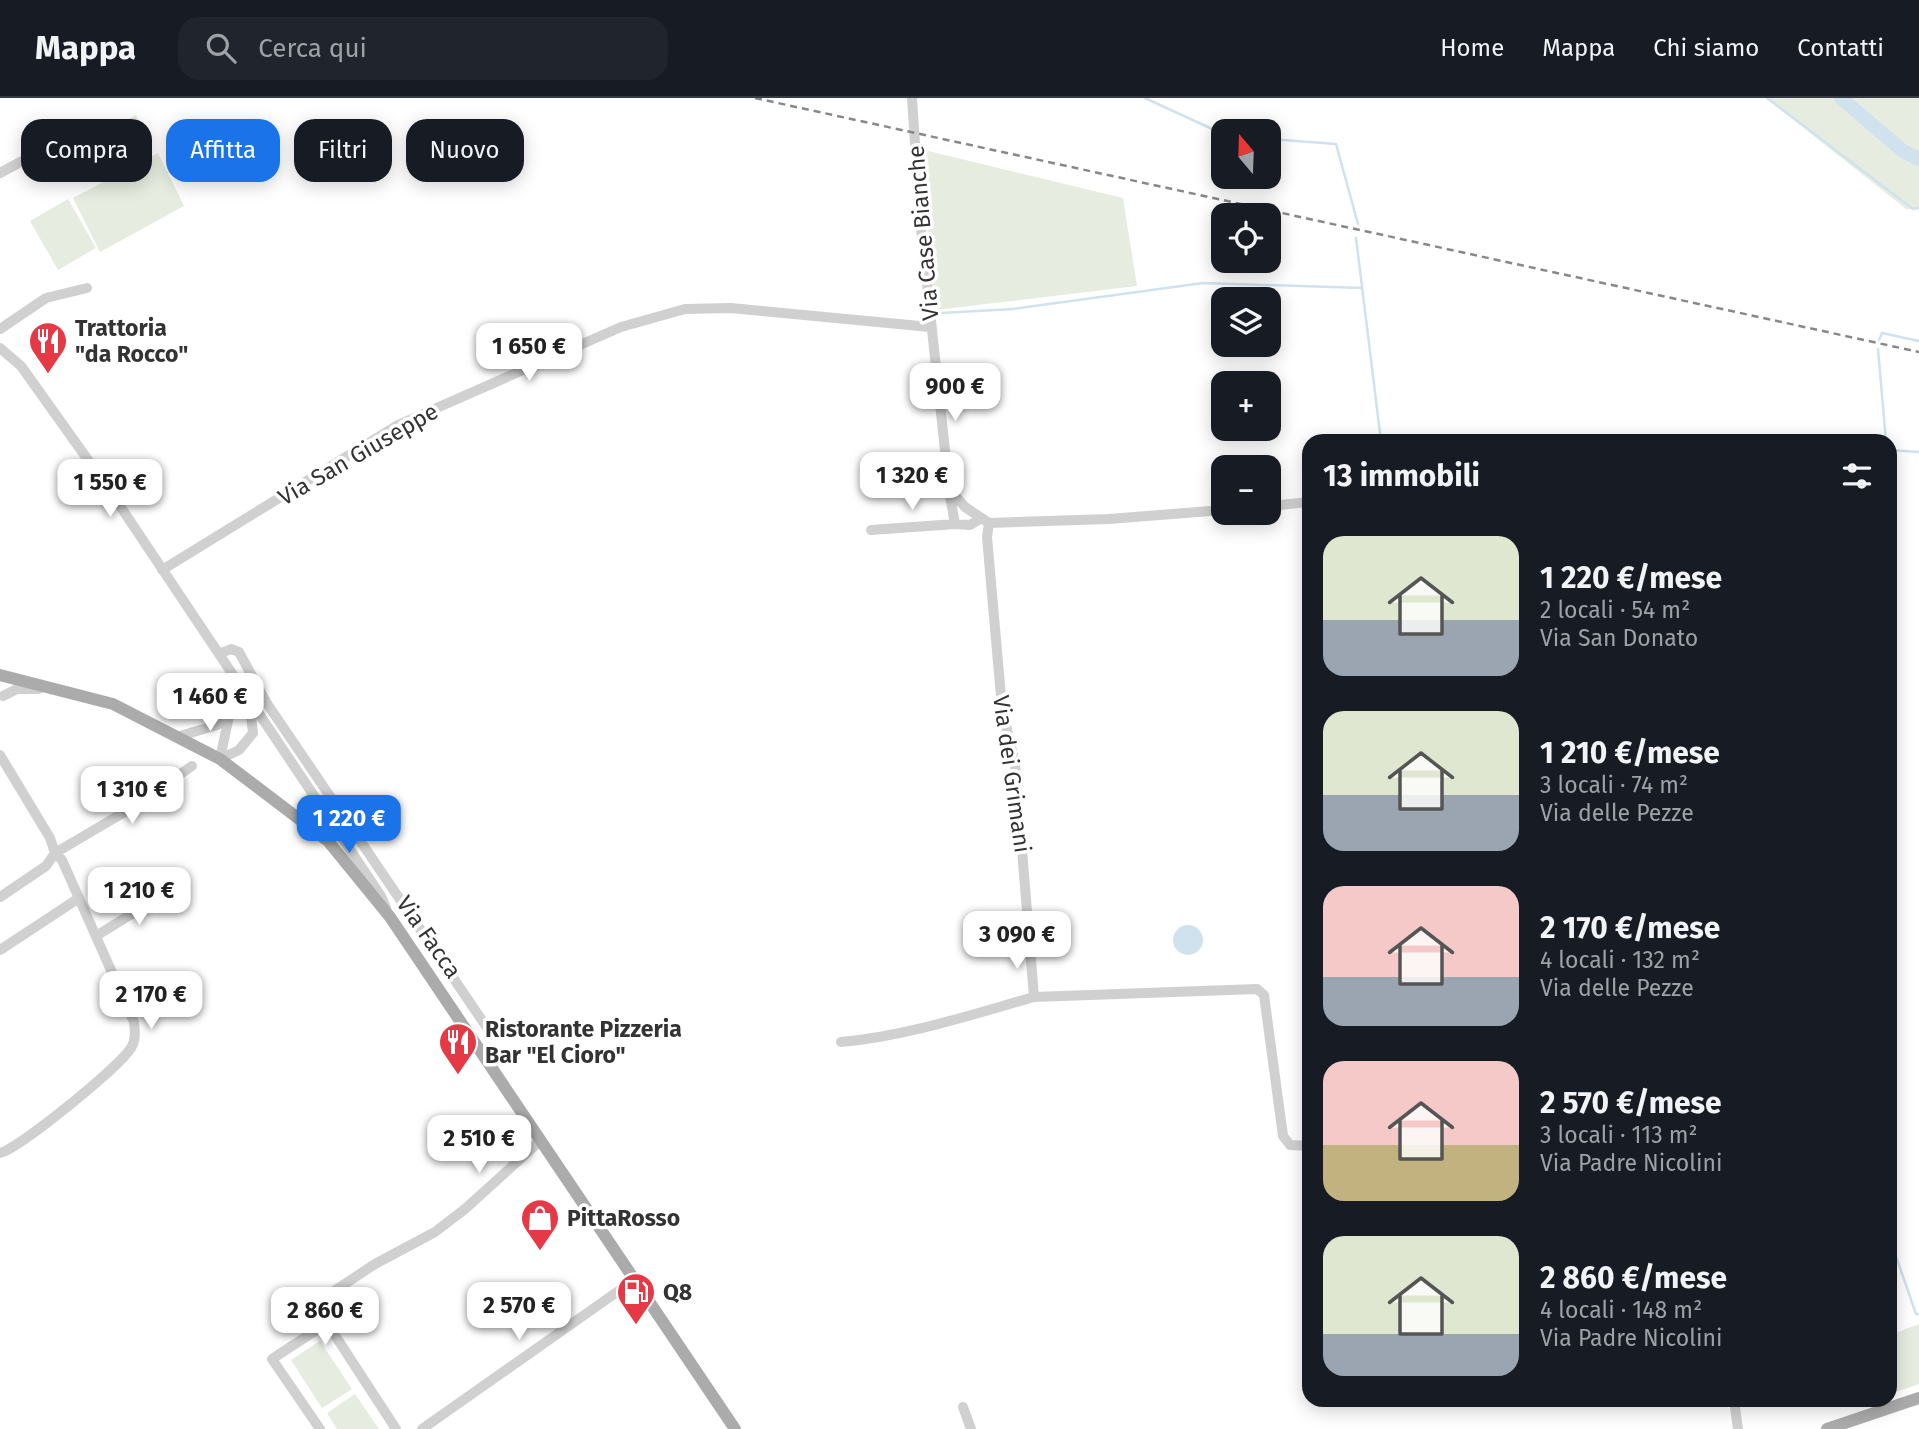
<!DOCTYPE html>
<html lang="it">
<head>
<meta charset="utf-8">
<style>
	:root { --surface:#171b24; --page:#20242c; --text:#f1f3f6; --muted:#9ea1a6; --line:#363941; --accent:#1a73e8 }
	body { margin:0; font-family:"Fira Sans",sans-serif; background:var(--page); color:var(--text); height:100vh; display:flex; flex-direction:column; font-size:26px; white-space:nowrap }
	* { box-sizing:border-box; margin:0 }
	p { font-size:23px; color:var(--muted) }
	.icon { flex:none; width:38px; height:38px; fill:none; stroke:currentColor; stroke-width:2; stroke-linecap:round; stroke-linejoin:round }
	.map { position:relative; flex:1; overflow:hidden }
	.drawer { position:absolute; left:1302px; top:336px; width:595px; height:973px; display:flex; flex-direction:column; background:var(--surface); border-radius:21px; box-shadow:0 4px 18px #0003 }
	.drawer>* { flex:none }
	.top-card { position:absolute; left:21px; top:21px; width:665px; height:63px; display:flex; gap:14px }
	.needle { width:46px; rotate:341deg }
	.tools { position:absolute; left:1211px; top:21px; display:grid; gap:14px }
	.tools a { display:grid; place-items:center; width:70px; height:70px; border-radius:14px; background:var(--surface); box-shadow:0 4px 18px #0003; font-size:35px }
	.price { position:absolute; translate:-50% -60px; padding:0 16px; border-radius:14px; background:#fff; color:#222; font-size:23px; line-height:46px; filter:drop-shadow(0 2px 4px #0008) }
	.price::after { content:''; position:absolute; left:50%; top:42px; width:21px; height:16px; margin-left:-10px; background:inherit; clip-path:polygon(0 0,100% 0,50% 100%) }
	.price.on { background:var(--accent); color:#fff }
	ul { padding:0; list-style:none }
	li { display:flex; align-items:center; gap:21px; height:175px; padding:0 21px }
	li span { display:grid; place-items:center; flex:none; width:196px; height:140px; border-radius:21px; color:#555 }
	li>.icon { margin-inline-start:auto }
	span .icon { width:84px; height:84px; fill:#fffc; stroke-width:1 }
	li b { font-size:30px }
	h2 { display:flex; justify-content:space-between; align-items:center; height:84px; padding:0 21px; font-size:30px }
	.chip { padding:0 24px; border-radius:21px; background:var(--surface); box-shadow:0 4px 18px #0003; font-size:24px; line-height:63px }
	.chip.on { background:var(--accent); color:#fff }
	header { display:flex; align-items:center; gap:42px; box-sizing:border-box; height:98px; padding:0 35px; background:var(--surface); border-bottom:2px solid var(--line) }
	header strong { font-size:33px }
	nav { display:flex; gap:38px; margin-inline-start:auto; font-size:24px }
	.search { width:490px; height:63px; background:var(--page); display:flex; align-items:center; gap:18px; box-sizing:border-box; padding:0 24px; border-radius:21px; color:var(--muted); font-size:26px }
	.map>svg:first-child { display:block }
</style>
</head>
<body>
<header>
<strong>Mappa</strong>
<div class="search"><svg class="icon" aria-label="search" viewBox="0 0 24 24"><circle cx="10" cy="10" r="6"/><path d="M15 15l6 6"/></svg>Cerca qui</div>
<nav><a>Home</a><a>Mappa</a><a>Chi siamo</a><a>Contatti</a></nav>
</header>
<div class="map">
<svg width="1919" height="1331" viewBox="0 0 1919 1331">
	<rect width="100%" height="100%" fill="#fff"/>
	<!-- green -->
	<path fill="#e6ecdf" d="M1766,0H1919V111H1906Z
		M136,17L151,45L102,71L87,43Z
		M920,51L1123,100L1137,188L935,212Z
		M158,55L184,108L100,154L73,100Z
		M68,101L96,150L58,172L30,123Z
		M1919,1226V1286L1890,1296V1237Z
		M320,1243L352,1291L322,1310L291,1262Z
		M355,1296L379,1331H337L327,1315Z"/>
	<!-- water -->
	<path fill="#cfe2ee" d="M1173 842a15 15 0 1 1 30 0a15 15 0 1 1-30 0Z"/>
	<g fill="none" stroke-linecap="round" stroke-linejoin="round">
		<!-- stream -->
		<path stroke="#cfe2ee" stroke-width="2.5" d="M1145,0L1223,36
			M1767,0L1913,111L1919,110
			M1269,41L1336,46L1358,126
			M1356,140L1381,343
			M941,215L1013,211L1203,185L1362,190
			M1879,242L1882,235L1919,243
			M1878,251L1886,343
			M1890,352L1919,354
			M1890,1141L1916,1216H1919"/>
		<!-- river -->
		<path stroke="#cfe2ee" stroke-width="14" d="M1841,0L1903,53L1919,61"/>
		<!-- minor -->
		<path stroke="#d0d0d0" stroke-width="10" d="M912,0L920,121L948,380L952,394L965,409L989,425L1109,421L1223,412
			M0,75L39,54
			M0,231L46,200L87,190
			M0,250L21,268L108,390L381,798L386,810
			M952,394L950,398L955,426L970,427L980,421
			M1269,408L1309,404
			M989,425L987,439L1002,610L1015,666L1034,899L1257,891L1264,897L1283,1038L1290,1047L1309,1048
			M871,432L955,426
			M162,472L398,327L621,229L685,211L731,210L930,229
			M219,556L231,551L239,554L266,604L492,937
			M3,598L17,591H39
			M180,638L217,627L230,615
			M0,657L50,740L55,755L62,762L134,924C135,933 136,942 131,950C119,969 20,1050 0,1055
			M220,661L233,599V580
			M220,661L239,652L253,635L250,609
			M0,799L46,768L55,755L128,712L192,668
			M96,838L167,794
			M0,852L79,800
			M841,944C907,938 970,917 1034,899
			M327,1225L316,1205L375,1166L435,1134L465,1111L541,1042
			M1734,1302L1738,1331
			M963,1309L971,1331
			M320,1331L272,1261L327,1225L396,1331
			M422,1331L634,1182"/>
		<!-- major -->
		<path stroke="#ababab" stroke-width="12" d="M0,577L113,606L220,661L328,743L390,819L735,1331
			M1827,1331L1919,1300"/>
		<!-- rail -->
		<path stroke="#888" stroke-width="2.5" stroke-dasharray="7 5" stroke-linecap="butt" d="M755,0L1919,254"/>
	</g>
	<!-- icons -->
	<defs>
		<symbol id="restaurant-pin" viewBox="-11 -11 22 30"><path d="M0 17L-7.5 6A9.5 9.5 0 1 1 7.5 6Z" fill="#e63946" stroke="#fff"/><path d="M-5-6h1v4h1v-4h1v4h1v-4h1v5L-1.5 .5V6h-2V.5L-5-1ZM5-6V6H3V1.5H1.5Q1.5-4 5-6Z" fill="#fff"/></symbol>
		<symbol id="shop-pin" viewBox="-11 -11 22 30"><path d="M0 17L-7.5 6A9.5 9.5 0 1 1 7.5 6Z" fill="#e63946" stroke="#fff"/><path d="M-5-2.5h2.3a2.7 3.5 0 0 1 5.4 0H5L5.5 6h-11ZM-1.5-2.5h3a1.5 2.3 0 0 0-3 0Z" fill="#fff"/></symbol>
		<symbol id="fuel-pin" viewBox="-11 -11 22 30"><path d="M0 17L-7.5 6A9.5 9.5 0 1 1 7.5 6Z" fill="#e63946" stroke="#fff"/><path d="M-5.5-6h7V0h2V4h1.3V-2.5L3-4.5l.8-.8L6-3V5H2.5V1h-1V6h-7ZM-4.2-4.7v3.2H.2V-4.7Z" fill="#fff"/></symbol>
	</defs>
	<g fill-rule="evenodd">
		<use href="#restaurant-pin" x="26" y="221" width="44" height="60"/>
		<use href="#restaurant-pin" x="436" y="922" width="44" height="60"/>
		<use href="#shop-pin" x="518" y="1098" width="44" height="60"/>
		<use href="#fuel-pin" x="614" y="1172" width="44" height="60"/>
	</g>
	<g text-anchor="middle" dominant-baseline="central" stroke-width="7" stroke-linejoin="round" paint-order="stroke">
		<!-- street labels -->
		<g font-size="23" fill="#333" stroke="#fff">
			<text transform="translate(923 135) rotate(-95)">Via Case Bianche</text>
			<text transform="translate(358 356) rotate(-30)">Via San Giuseppe</text>
			<text transform="translate(1012 676) rotate(82)">Via dei Grimani</text>
			<text transform="translate(429 839) rotate(55)">Via Facca</text>
		</g>
		<!-- poi labels -->
		<g font-size="23" font-weight="bold" fill="#333" stroke="#fff" text-anchor="start">
			<text x="75" y="230">Trattoria<tspan x="75" dy="26">"da Rocco"</tspan></text>
			<text x="485" y="931">Ristorante Pizzeria<tspan x="485" dy="26">Bar "El Cioro"</tspan></text>
			<text x="567" y="1120">PittaRosso</text>
			<text x="663" y="1194">Q8</text>
		</g>
	</g>
</svg>
<div class="tools">
<a><svg class="needle" viewBox="-14 -14 28 28"><path d="M0-13l5 13h-10z" fill="#e53935"/><path d="M0 13l5-13h-10z" fill="#9ea1a6"/></svg></a>
<a><svg class="icon" aria-label="locate" viewBox="0 0 24 24"><circle cx="12" cy="12" r="6"/><path d="M12 2v4M12 18v4M2 12h4M18 12h4"/></svg></a>
<a><svg class="icon" aria-label="layers" viewBox="0 0 24 24"><path d="M12 4l9 5-9 5-9-5zM3 14l9 5 9-5"/></svg></a>
<a>+</a>
<a>−</a>
</div>
<b class="price" style="left:529px;top:285px">1 650 €</b>
<b class="price" style="left:955px;top:325px">900 €</b>
<b class="price" style="left:912px;top:414px">1 320 €</b>
<b class="price" style="left:110px;top:421px">1 550 €</b>
<b class="price" style="left:210px;top:635px">1 460 €</b>
<b class="price" style="left:132px;top:728px">1 310 €</b>
<b class="price on" style="left:349px;top:757px">1 220 €</b>
<b class="price" style="left:139px;top:829px">1 210 €</b>
<b class="price" style="left:1017px;top:873px">3 090 €</b>
<b class="price" style="left:151px;top:933px">2 170 €</b>
<b class="price" style="left:479px;top:1077px">2 510 €</b>
<b class="price" style="left:519px;top:1244px">2 570 €</b>
<b class="price" style="left:325px;top:1249px">2 860 €</b>
<div class="top-card">
<a class="chip">Compra</a>
<a class="chip on">Affitta</a>
<a class="chip">Filtri</a>
<a class="chip">Nuovo</a>
</div>
<section class="drawer">
<h2>13 immobili<svg class="icon" aria-label="filters" viewBox="0 0 24 24"><path d="M4 7h16M4 17h16"/><circle cx="9" cy="7" r="2"/><circle cx="15" cy="17" r="2"/></svg></h2>
<ul>
<li><span style="background:linear-gradient(#dfe7d0 60%,#9aa5b1 0)"><svg class="icon" aria-label="home" viewBox="0 0 24 24"><path d="M3 11l9-7 9 7M6 9v11h12V9"/></svg></span><div><b>1 220 €/mese</b><p>2 locali · 54 m²</p><p>Via San Donato</p></div></li>
<li><span style="background:linear-gradient(#dfe7d0 60%,#9aa5b1 0)"><svg class="icon" aria-label="home" viewBox="0 0 24 24"><path d="M3 11l9-7 9 7M6 9v11h12V9"/></svg></span><div><b>1 210 €/mese</b><p>3 locali · 74 m²</p><p>Via delle Pezze</p></div></li>
<li><span style="background:linear-gradient(#f6c9c9 65%,#9aa5b1 0)"><svg class="icon" aria-label="home" viewBox="0 0 24 24"><path d="M3 11l9-7 9 7M6 9v11h12V9"/></svg></span><div><b>2 170 €/mese</b><p>4 locali · 132 m²</p><p>Via delle Pezze</p></div></li>
<li><span style="background:linear-gradient(#f6c9c9 60%,#c2b280 0)"><svg class="icon" aria-label="home" viewBox="0 0 24 24"><path d="M3 11l9-7 9 7M6 9v11h12V9"/></svg></span><div><b>2 570 €/mese</b><p>3 locali · 113 m²</p><p>Via Padre Nicolini</p></div></li>
<li><span style="background:linear-gradient(#dfe7d0 70%,#9aa5b1 0)"><svg class="icon" aria-label="home" viewBox="0 0 24 24"><path d="M3 11l9-7 9 7M6 9v11h12V9"/></svg></span><div><b>2 860 €/mese</b><p>4 locali · 148 m²</p><p>Via Padre Nicolini</p></div></li>
</ul>
</section>
</div>
</body>
</html>
